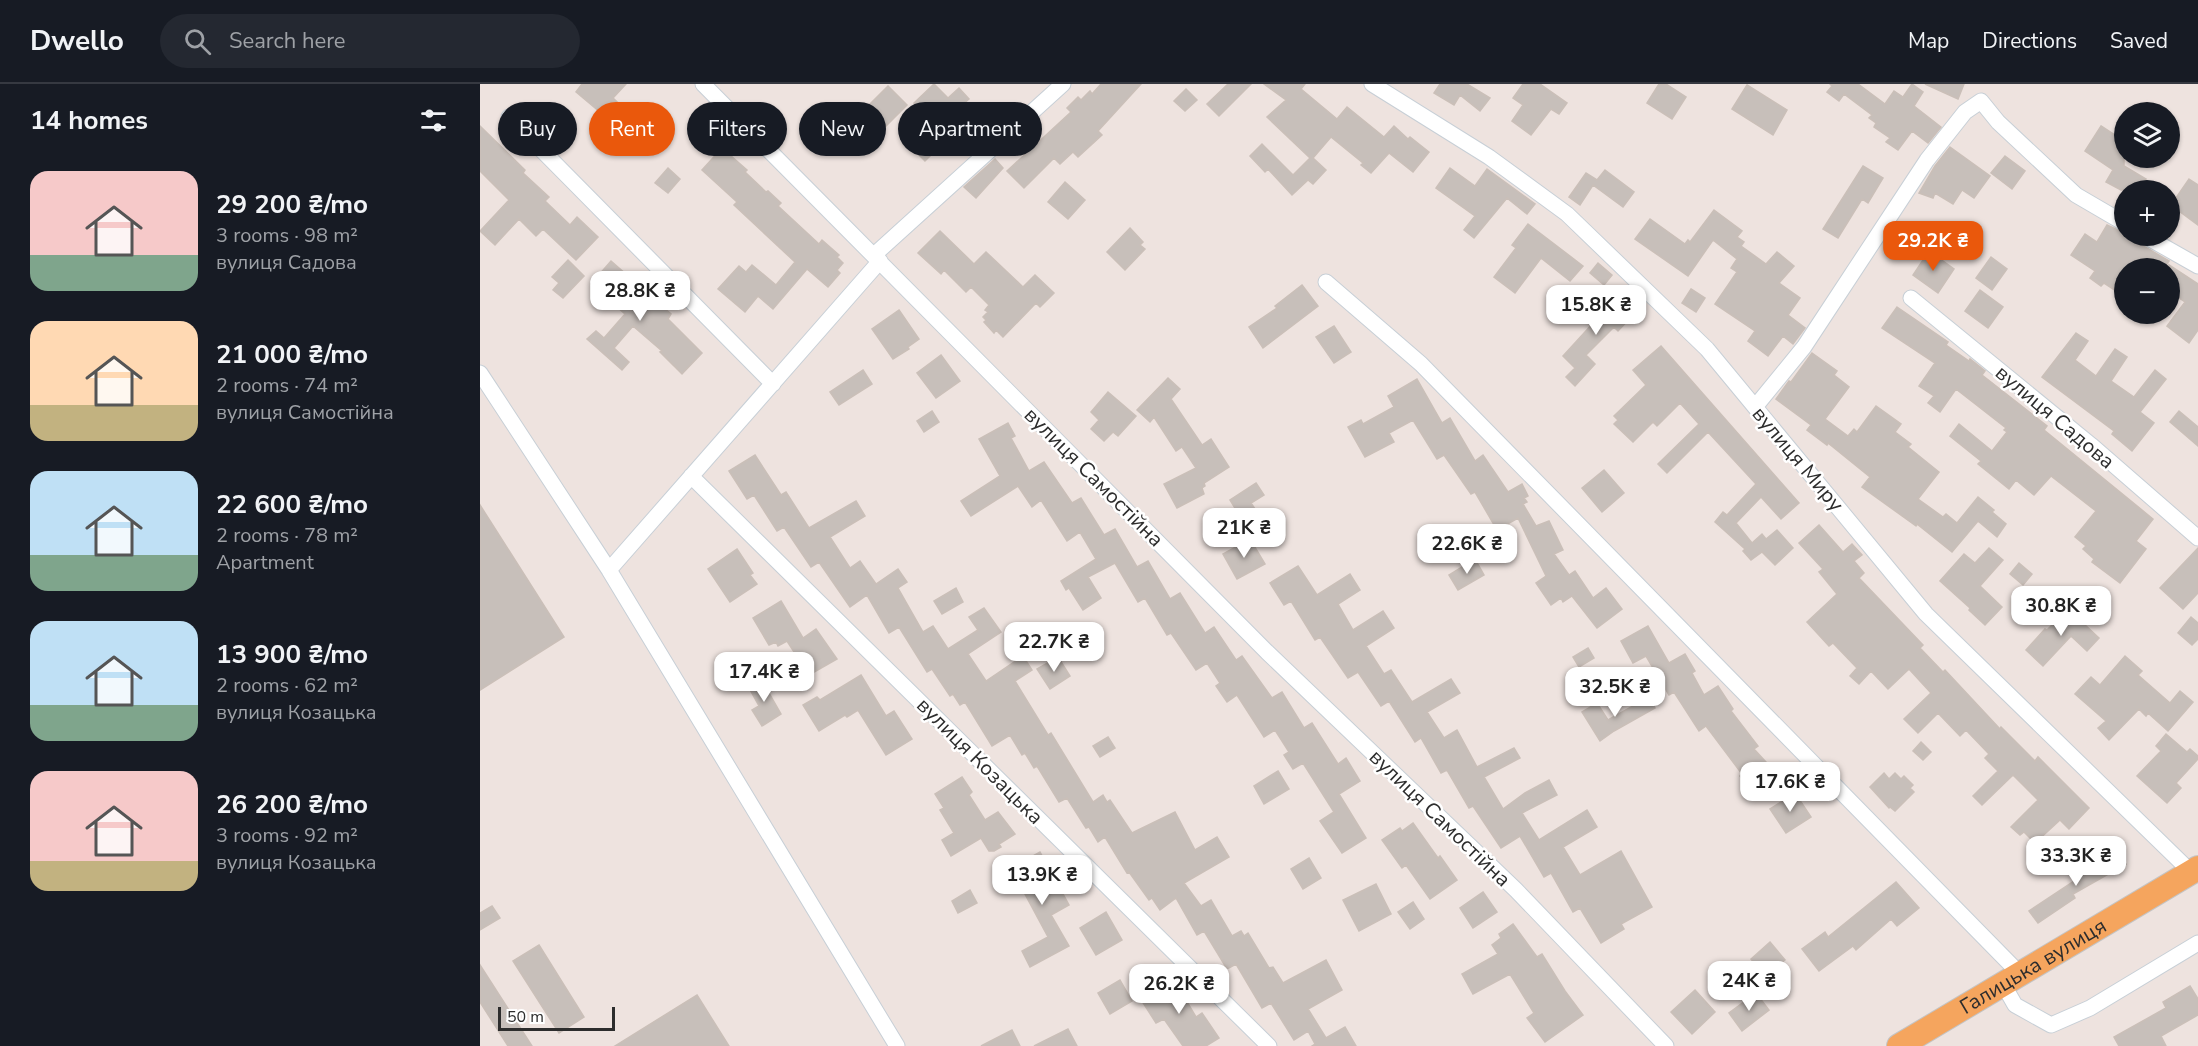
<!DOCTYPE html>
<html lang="en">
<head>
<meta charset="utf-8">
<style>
	:root { --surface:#171b24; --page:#242831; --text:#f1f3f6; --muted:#9ea1a6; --line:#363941; --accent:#ea580c }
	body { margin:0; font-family:"Nunito Sans",sans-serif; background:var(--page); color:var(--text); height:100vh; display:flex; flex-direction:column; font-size:22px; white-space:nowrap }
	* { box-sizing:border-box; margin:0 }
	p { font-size:20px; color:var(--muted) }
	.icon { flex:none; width:33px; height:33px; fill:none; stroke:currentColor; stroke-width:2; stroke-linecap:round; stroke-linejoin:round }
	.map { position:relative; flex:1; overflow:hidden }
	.sheet { display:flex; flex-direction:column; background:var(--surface); width:480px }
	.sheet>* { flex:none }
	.guide { position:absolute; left:18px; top:18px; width:570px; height:54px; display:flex; gap:12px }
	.controls { position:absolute; left:1634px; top:18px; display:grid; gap:12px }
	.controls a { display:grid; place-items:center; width:66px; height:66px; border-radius:50%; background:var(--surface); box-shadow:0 2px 4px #0004; font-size:30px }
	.scale { position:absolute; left:18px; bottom:15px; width:117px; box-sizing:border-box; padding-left:6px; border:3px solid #2d2d2d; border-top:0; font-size:16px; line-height:21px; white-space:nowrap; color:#2d2d2d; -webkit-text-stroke:4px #fff; paint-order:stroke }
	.price { position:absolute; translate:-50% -51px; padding:0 14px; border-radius:12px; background:#fff; color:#222; font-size:20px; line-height:39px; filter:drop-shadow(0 2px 3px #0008) }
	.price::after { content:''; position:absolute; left:50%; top:36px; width:18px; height:14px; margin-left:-9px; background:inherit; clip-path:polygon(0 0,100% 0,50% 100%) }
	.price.selected { background:var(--accent); color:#fff }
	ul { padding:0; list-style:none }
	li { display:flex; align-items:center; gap:18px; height:150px; padding:0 30px }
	li span { display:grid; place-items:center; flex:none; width:168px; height:120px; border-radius:18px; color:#555 }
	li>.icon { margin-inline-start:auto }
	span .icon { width:72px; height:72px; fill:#fffc; stroke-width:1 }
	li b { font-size:26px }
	h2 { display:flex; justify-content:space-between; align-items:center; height:72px; padding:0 30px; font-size:26px }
	.pill { padding:0 21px; border-radius:27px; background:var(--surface); box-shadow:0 2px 4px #0004; font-size:21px; line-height:54px }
	.pill.selected { background:var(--accent); color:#fff }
	header { display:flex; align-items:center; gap:36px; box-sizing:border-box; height:84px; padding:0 30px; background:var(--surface); border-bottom:2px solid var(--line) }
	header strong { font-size:28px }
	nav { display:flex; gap:33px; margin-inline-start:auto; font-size:21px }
	.search { width:420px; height:54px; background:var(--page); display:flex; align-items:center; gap:15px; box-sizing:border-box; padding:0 21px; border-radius:33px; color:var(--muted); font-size:22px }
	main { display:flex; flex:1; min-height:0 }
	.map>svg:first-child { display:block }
</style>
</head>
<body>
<header>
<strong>Dwello</strong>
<div class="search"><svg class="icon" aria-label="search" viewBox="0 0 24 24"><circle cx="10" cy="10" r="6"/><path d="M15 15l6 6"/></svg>Search here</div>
<nav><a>Map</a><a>Directions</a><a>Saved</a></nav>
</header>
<main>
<section class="sheet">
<h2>14 homes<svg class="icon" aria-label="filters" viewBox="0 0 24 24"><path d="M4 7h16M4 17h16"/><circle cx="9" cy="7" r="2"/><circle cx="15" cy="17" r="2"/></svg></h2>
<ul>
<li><span style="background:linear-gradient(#f6c9c9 70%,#7fa58c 0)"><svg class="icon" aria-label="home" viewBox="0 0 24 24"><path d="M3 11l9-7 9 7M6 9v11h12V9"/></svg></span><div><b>29 200 ₴/mo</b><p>3 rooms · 98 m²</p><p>вулиця Садова</p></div></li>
<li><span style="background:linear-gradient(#ffd9b3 70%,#c2b280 0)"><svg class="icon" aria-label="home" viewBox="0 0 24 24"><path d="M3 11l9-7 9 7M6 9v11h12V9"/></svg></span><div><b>21 000 ₴/mo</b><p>2 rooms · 74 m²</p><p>вулиця Самостійна</p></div></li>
<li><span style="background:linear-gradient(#bfe0f5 70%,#7fa58c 0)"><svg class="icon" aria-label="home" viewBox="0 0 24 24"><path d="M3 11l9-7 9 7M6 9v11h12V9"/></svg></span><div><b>22 600 ₴/mo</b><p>2 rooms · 78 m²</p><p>Apartment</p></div></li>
<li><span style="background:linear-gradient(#bfe0f5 70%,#7fa58c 0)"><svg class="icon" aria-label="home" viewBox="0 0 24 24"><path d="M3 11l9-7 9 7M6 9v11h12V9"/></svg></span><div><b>13 900 ₴/mo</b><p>2 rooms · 62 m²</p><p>вулиця Козацька</p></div></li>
<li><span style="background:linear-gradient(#f6c9c9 75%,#c2b280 0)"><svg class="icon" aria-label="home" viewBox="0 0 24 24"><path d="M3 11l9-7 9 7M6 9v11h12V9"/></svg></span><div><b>26 200 ₴/mo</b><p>3 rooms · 92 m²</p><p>вулиця Козацька</p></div></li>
</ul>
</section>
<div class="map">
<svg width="1718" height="962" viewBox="0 0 1718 962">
	<rect width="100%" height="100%" fill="#eee3df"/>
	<!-- building -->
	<path fill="#c7bfba" stroke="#cabfb8" stroke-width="1.5" d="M102,0H146L133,14L154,34L150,39L154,42L151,46L159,53L149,66L127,47L131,42L118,32L121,29L96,8Z
		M454,0L468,14L479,4L489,15L454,46L465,57L445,77L425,57L447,34L434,19Z
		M621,0H661L618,47L622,51L598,73L593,68L580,80L574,74L544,104L527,87L591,28L587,24L598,13L601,16L610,7L612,10Z
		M748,0H771L739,32L727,20Z
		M784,0H825L821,5L857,35L867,23L904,53L914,42L928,55L930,53L949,68L933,88L909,69L891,89L881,81L883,79L851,53L833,74L846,86L833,100L828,96L812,111L788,85L785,88L770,72L782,60L813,91L830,74L787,33L806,16Z
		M960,0H987L1010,14L1000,27L980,11L974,21L954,9Z
		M1043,0H1060L1087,19L1079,30L1071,25L1051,51L1032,37L1043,21L1033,14Z
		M1179,0H1186L1206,13L1192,35L1167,19Z
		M1350,0H1378L1405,20L1414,7L1423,13L1432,0L1443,8L1434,22L1461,43L1448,59L1432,47L1418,66L1406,58L1410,54L1394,43L1396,39L1389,34L1392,31L1364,10L1359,17L1347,8L1352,2Z
		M1445,0H1484L1478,15Z
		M1267,1L1307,26L1293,51L1252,25Z
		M408,2L427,21L405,43L386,24Z
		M706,5L717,16L705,27L694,17Z
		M0,42L45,86L43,89L69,113L65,117L90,141L97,133L118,153L96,176L63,145L56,152L39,135L15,161L0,147L29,116L0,87Z
		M1621,42L1644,57V82L1666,95L1659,106H1641L1626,98L1633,86L1605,67Z
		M1470,63L1510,92L1494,114L1482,106L1473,120L1455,109L1453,114L1439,109L1455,82Z
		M242,64L267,86L265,88L286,108L288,107L301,119L298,122L339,160L342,156L359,171L357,173L363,179L357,186L360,189L348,203L327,185L293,225L278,212L265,228L238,205L259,182L266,188L272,181L296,201L315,178L254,121L257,118L222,86Z
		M1525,72L1545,87L1532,105L1511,89Z
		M515,75L523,84L496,114L484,103Z
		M1383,82L1403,94L1388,119L1382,115L1358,154L1343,145Z
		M188,84L200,95L188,109L175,99Z
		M970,84L995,102L1007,85L1055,120L1047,130L1027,114L994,154L984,146L995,132L956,104Z
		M1125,86L1154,108L1143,123L1113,101L1100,121L1089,113L1106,89L1117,96Z
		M1709,95L1718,101V141L1691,121Z
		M585,98L605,116L588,135L568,118Z
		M1234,126L1262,147L1257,153L1264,158L1261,162L1286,180L1297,168L1314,182L1299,199L1320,214L1308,231L1325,244L1313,260L1303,252L1288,272L1268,257L1275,247L1235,220L1257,188L1251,184L1257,175L1233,156L1208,192L1155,155L1170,135L1205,160L1208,156L1210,158Z
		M1048,140L1103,182L1090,197L1061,174L1035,209L1014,193L1036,164L1032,161Z
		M1627,141L1644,149V152L1656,154L1660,160L1689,177L1684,184H1644V212L1624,199L1621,202L1610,194L1615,187L1591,171L1605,150L1617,158Z
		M650,144L663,158L660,161L665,165L645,186L627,168Z
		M460,147L494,180L506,168L543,203L555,191L574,209L560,223L556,219L523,253L516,246L514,249L504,238L506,236L503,233L508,228L505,226L509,221L491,203L486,208L464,186L461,190L438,169Z
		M1449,167L1474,185L1458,209L1433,191Z
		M1511,173L1527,185L1512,206L1496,194Z
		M88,176L104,192L83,214L73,206L79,199L72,193Z
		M131,177L155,198L154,199L191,230L188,235L222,269L202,290L180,268L182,267L153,242L134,264L149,278L142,286L107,255L116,247L124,254L145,230L111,200Z
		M1118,179L1132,191L1124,201L1110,189Z
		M1689,181L1718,200V246L1709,259L1687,242L1705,218L1689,207Z
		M822,201L838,222L783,264L769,243L797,224L795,222Z
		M1128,205L1153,231L1138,247L1134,243L1106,271L1115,280L1095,302L1086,293L1095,284L1083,272L1126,225L1118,217Z
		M1211,205L1225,214L1216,228L1202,219Z
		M1500,206L1523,223L1508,244L1485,227Z
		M1417,223L1468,258L1466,261L1489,277L1490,275L1505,287L1502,291L1567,342L1564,346L1673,435L1656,457L1666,465L1640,499L1612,478L1614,475L1603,465L1606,462L1595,453L1616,427L1571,392L1554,411L1536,396L1529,405L1498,380L1501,377L1470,352L1479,340L1512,367L1527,348L1524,346L1526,344L1476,305L1460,328L1448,319L1454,312L1439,302L1455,279L1402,244Z
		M419,226L439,255L428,263L429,265L413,275L392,245Z
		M854,242L871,268L854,279L836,253Z
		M1596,249L1608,257L1595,276L1616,292L1635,265L1647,273L1631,297L1654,313L1675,286L1686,295L1660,328L1674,339L1652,367L1632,350L1634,347L1562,293Z
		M1181,262L1319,419L1301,435L1281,413L1256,439L1272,459L1282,450L1286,455L1297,446L1313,464L1295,481L1282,468L1271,476L1263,467L1265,465L1235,438L1243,428L1247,431L1276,400L1228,348L1187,389L1178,380L1219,340L1200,319L1177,342L1173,338L1153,358L1134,340L1138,336L1134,332L1166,301L1153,286Z
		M1332,269L1357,287L1354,291L1369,303L1345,335L1368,352L1374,345L1377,348L1396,322L1421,340L1415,348L1431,360L1428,363L1459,388L1438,415L1463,433L1466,430L1477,439L1498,413L1514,426L1512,428L1526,440L1517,453L1498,437L1472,468L1437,440L1436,442L1382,403L1390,393L1348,359L1347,361L1327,346L1331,341L1296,315L1309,297L1311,298Z
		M461,271L480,297L456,314L437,289Z
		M383,286L392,300L359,321L350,308Z
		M688,294L700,305L691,315L722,361L731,355L749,383L724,399L725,402L722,404L724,410L697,424L684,400L716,384L702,363L696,367L674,333L670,338L657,326Z
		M937,295L962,339L970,334L995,377L1003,371L1028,408L1042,400L1048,412L1044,414L1047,418L1043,420L1056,442L1069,437L1083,466L1074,470L1089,491L1095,487L1113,514L1126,504L1142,525L1117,544L1092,512L1083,518L1081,514L1071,521L1056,499L1066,492L1038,434L1017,446L995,408L991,410L964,371L957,375L933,336L909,349L914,358L885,373L868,343L881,336L883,340L914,323L908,312Z
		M628,308L656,332L638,352L633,348L624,357L611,345L619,336L611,328Z
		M452,327L459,338L444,348L437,337Z
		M1699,327L1718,343V362L1690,338Z
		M528,339L535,352L531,354L549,387L564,378L592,419L601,414L624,451L635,445L657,483L668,477L690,515L700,509L725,549L734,543L756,576L762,572L792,614L802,608L824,644L832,639L858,680L866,674L880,697L859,710L886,754L862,769L840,737L854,728L823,679L813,685L804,671L809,668L795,646L784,653L757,611L747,618L736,602L740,599L727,579L716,586L691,549L687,551L665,514L658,518L635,479L608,493L621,514L603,526L589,504L586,506L581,497L616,475L600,448L587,457L561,416L552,423L538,402L491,432L481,417L520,392L499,355Z
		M275,371L301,411L306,408L329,444L376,417L385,432L350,453L370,484L380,477L396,500L418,485L427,498L418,504L443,548L453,542L468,565L498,546L489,533L504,524L521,548L488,570L506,597L543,572L552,586L535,597L568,651L571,649L613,718L623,711L627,718L630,716L652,749L695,728L715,766L737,753L749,773L704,799L721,822L731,816L752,852L761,847L764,852L768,849L789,884L793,883L803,899L846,876L862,906L828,925L846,954L865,943L876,962H832L835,960L828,947L814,956L791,919L782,924L756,880L747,885L724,847L717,851L696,814L680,826L672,814L669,816L649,788L647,789L625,753L618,758L609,743L606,744L587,714L579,718L557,682L554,684L545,669L542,671L530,651L512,662L485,618L480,621L473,610L470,612L452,585L447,588L419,543L409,549L387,511L370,523L339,478L331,483L304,443L297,447L274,411L267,415L249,387Z
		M1124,386L1144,409L1122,428L1102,404Z
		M776,399L784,411L771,419L775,425L761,434L750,416Z
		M0,421L84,553L0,606Z
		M1339,441L1363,468L1372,460L1382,471L1374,477L1384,489L1379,494L1443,561L1440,564L1463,588L1465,586L1520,645L1521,643L1555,677L1558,673L1609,724L1589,745L1580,736L1555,759L1544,748L1540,751L1531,743L1558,716L1533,691L1502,721L1493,712L1518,687L1505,674L1509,670L1486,646L1480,652L1458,629L1438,649L1424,635L1451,609L1429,585L1408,605L1391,587L1379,600L1370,592L1377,584L1353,559L1349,562L1327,538L1357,510L1339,488L1343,485L1319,459Z
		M770,455L785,480L757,495L743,470Z
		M1509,464L1523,476L1500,502L1522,523L1505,541L1489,526L1490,524L1460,497L1484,470L1495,479Z
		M1718,464V509L1703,525L1680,504Z
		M257,465L273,489L270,491L277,500L250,518L228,485Z
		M995,475L1004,491L978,506L969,491Z
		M1539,479L1552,490L1543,501L1530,490Z
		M818,482L837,511L870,490L880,506L858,520L873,546L903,527L914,544L886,562L904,590L911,586L932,618L971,595L980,609L947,628L964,654L977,646L997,683L1034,664L1040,674L1004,693L1023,725L1045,709L1069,696L1077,711L1042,729L1059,756L1107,726L1117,743L1083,763L1100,791L1141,767L1172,823L1141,840L1144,845L1121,859L1100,824L1093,828L1071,789L1064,793L1040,752L1021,764L993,722L989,724L967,686L961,689L941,654L935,658L909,617L901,622L878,588L868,594L840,553L835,556L811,517L804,521L790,499Z
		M476,504L483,518L462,530L454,517Z
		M301,517L323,554L336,545L357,575L329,591L307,557L298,562L296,558L289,561L273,534Z
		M1588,525L1619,554L1607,567L1591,552L1563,582L1546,566L1565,545L1567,546Z
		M1711,533L1718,539V555L1712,561L1698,549Z
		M1168,542L1189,579L1205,570L1215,587L1212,589L1224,611L1238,602L1253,625L1251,627L1278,662L1274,665L1297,690L1276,709L1260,692L1262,690L1226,642L1219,647L1194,608L1189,611L1166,572L1153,579L1141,557Z
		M1108,564L1114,574L1099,583L1093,573Z
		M1645,572L1662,587L1658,591L1690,619L1700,607L1713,618L1688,647L1668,629L1666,632L1659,625L1629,656L1618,644L1626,637L1595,610L1611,593L1620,601Z
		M578,573L590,592L570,605L557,585Z
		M381,591L406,632L414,627L432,655L406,671L378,626L367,633L365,631L339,647L323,621L337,613L340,616Z
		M281,595L301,630L282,642L272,626L279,622L268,602Z
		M1169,613L1175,624L1134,647L1120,657L1102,628L1117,619L1128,636Z
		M1686,650L1707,668L1710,665L1718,672V675L1696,699L1701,704L1687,719L1657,692L1681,667L1676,662Z
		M628,653L635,664L620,673L613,662Z
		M1441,658L1451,668L1443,676L1433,667Z
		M798,687L809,705L784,720L774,702Z
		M1404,689L1409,695L1415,689L1421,695L1424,692L1433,701L1430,704L1434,708L1415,727L1410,723L1409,724L1390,703Z
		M482,693L492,708L489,711L505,736L518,728L535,750L519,760L521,763L514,767H509L501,754L471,772L462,756L474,749L460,726L464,724L455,710Z
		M1315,709L1331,733L1306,749L1290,725Z
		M933,739L958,774L960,772L977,796L950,815L926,781L922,784L902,756L920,744L922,747Z
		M560,768L589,821L571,831L589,862L550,883L542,867L568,853L531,784Z
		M1636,769L1646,780L1593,810L1595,814L1558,839L1549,827L1600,793L1598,791Z
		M829,774L841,794L823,805L811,785Z
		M1416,798L1439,824L1417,842L1411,835L1376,866L1373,862L1339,887L1322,865L1345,848L1348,853Z
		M896,800L911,830L879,847L863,816Z
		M490,806L497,819L478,829L472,817Z
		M1003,808L1017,828L993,844L980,824Z
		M933,818L944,835L930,845L918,828Z
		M12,822L20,834L0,846V829Z
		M626,828L642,856L616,871L600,844Z
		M1033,840L1057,873L1062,870L1085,907L1103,931L1065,958L1047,934L1054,929L1030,890L993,910L982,890L1018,870L1012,861L1021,854L1019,850Z
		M1290,858L1305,876L1285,892L1271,875Z
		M59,861L104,933L79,949L33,877Z
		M0,881L52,962H28L0,918Z
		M692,893L716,933L722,929L739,954L726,962H703L684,935L676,939L660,914Z
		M640,896L652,917L630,930L618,909Z
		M1710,902L1718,915V931L1681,952L1686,962H1639L1634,953L1686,924L1683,918Z
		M1215,906L1235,928L1212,950L1191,928Z
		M1276,909L1289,926L1262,947L1249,929Z
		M217,911L249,962H135Z
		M588,945L597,962H554Z
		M532,946L540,962H501Z"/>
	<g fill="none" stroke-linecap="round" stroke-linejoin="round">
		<defs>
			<path id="street" d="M223,0L787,568L1036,806L1186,962
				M892,0L1009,73L1087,130L1227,265L1446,530L1711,788
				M29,33L293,300
				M1665,152L1718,182
				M394,171L583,0
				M846,198L941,280L1540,890
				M1431,214L1611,361L1718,454
				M0,289L129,486L417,962
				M1275,323L1324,263L1447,76L1485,28L1501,17L1518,38L1596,111L1644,139
				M211,392L789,962
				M129,486L400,177
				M1523,900L1535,921L1571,941L1610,924L1718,859"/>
			<g id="primary">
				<path id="s1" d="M1419,962L1718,784"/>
			</g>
		</defs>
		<!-- street casing -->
		<use href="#street" stroke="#c7cfd6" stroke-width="17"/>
		<!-- primary casing -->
		<use href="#primary" stroke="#c4c4c4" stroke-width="26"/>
		<!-- street -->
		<use href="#street" stroke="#fff" stroke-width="15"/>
		<!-- primary -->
		<use href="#primary" stroke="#f5a55e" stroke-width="24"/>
	</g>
	<g text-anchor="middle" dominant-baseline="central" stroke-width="5" stroke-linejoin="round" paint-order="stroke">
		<!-- street labels -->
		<g font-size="21" fill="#2d2d2d" stroke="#fff">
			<text transform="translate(1575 333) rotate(40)">вулиця Садова</text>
			<text transform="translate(1318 375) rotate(50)">вулиця Миру</text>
			<text transform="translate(614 393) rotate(45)">вулиця Самостійна</text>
			<text transform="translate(500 677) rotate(45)">вулиця Козацька</text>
			<text transform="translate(960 734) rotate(44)">вулиця Самостійна</text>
			<text stroke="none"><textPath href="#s1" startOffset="156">Галицька вулиця</textPath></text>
		</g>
	</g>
</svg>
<div class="controls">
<a><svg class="icon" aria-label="layers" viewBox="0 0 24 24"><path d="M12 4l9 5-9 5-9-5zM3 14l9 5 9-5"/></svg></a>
<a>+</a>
<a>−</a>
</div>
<div class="scale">50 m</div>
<b class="price selected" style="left:1453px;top:188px">29.2K ₴</b>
<b class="price" style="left:160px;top:238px">28.8K ₴</b>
<b class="price" style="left:1116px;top:252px">15.8K ₴</b>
<b class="price" style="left:764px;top:475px">21K ₴</b>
<b class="price" style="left:987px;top:491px">22.6K ₴</b>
<b class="price" style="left:1581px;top:553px">30.8K ₴</b>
<b class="price" style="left:574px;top:589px">22.7K ₴</b>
<b class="price" style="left:284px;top:619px">17.4K ₴</b>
<b class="price" style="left:1135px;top:634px">32.5K ₴</b>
<b class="price" style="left:1310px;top:729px">17.6K ₴</b>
<b class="price" style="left:1596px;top:803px">33.3K ₴</b>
<b class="price" style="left:562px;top:822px">13.9K ₴</b>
<b class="price" style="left:1269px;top:928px">24K ₴</b>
<b class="price" style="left:699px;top:931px">26.2K ₴</b>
<div class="guide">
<a class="pill">Buy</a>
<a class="pill selected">Rent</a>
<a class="pill">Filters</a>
<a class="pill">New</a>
<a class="pill">Apartment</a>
</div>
</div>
</main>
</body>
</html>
